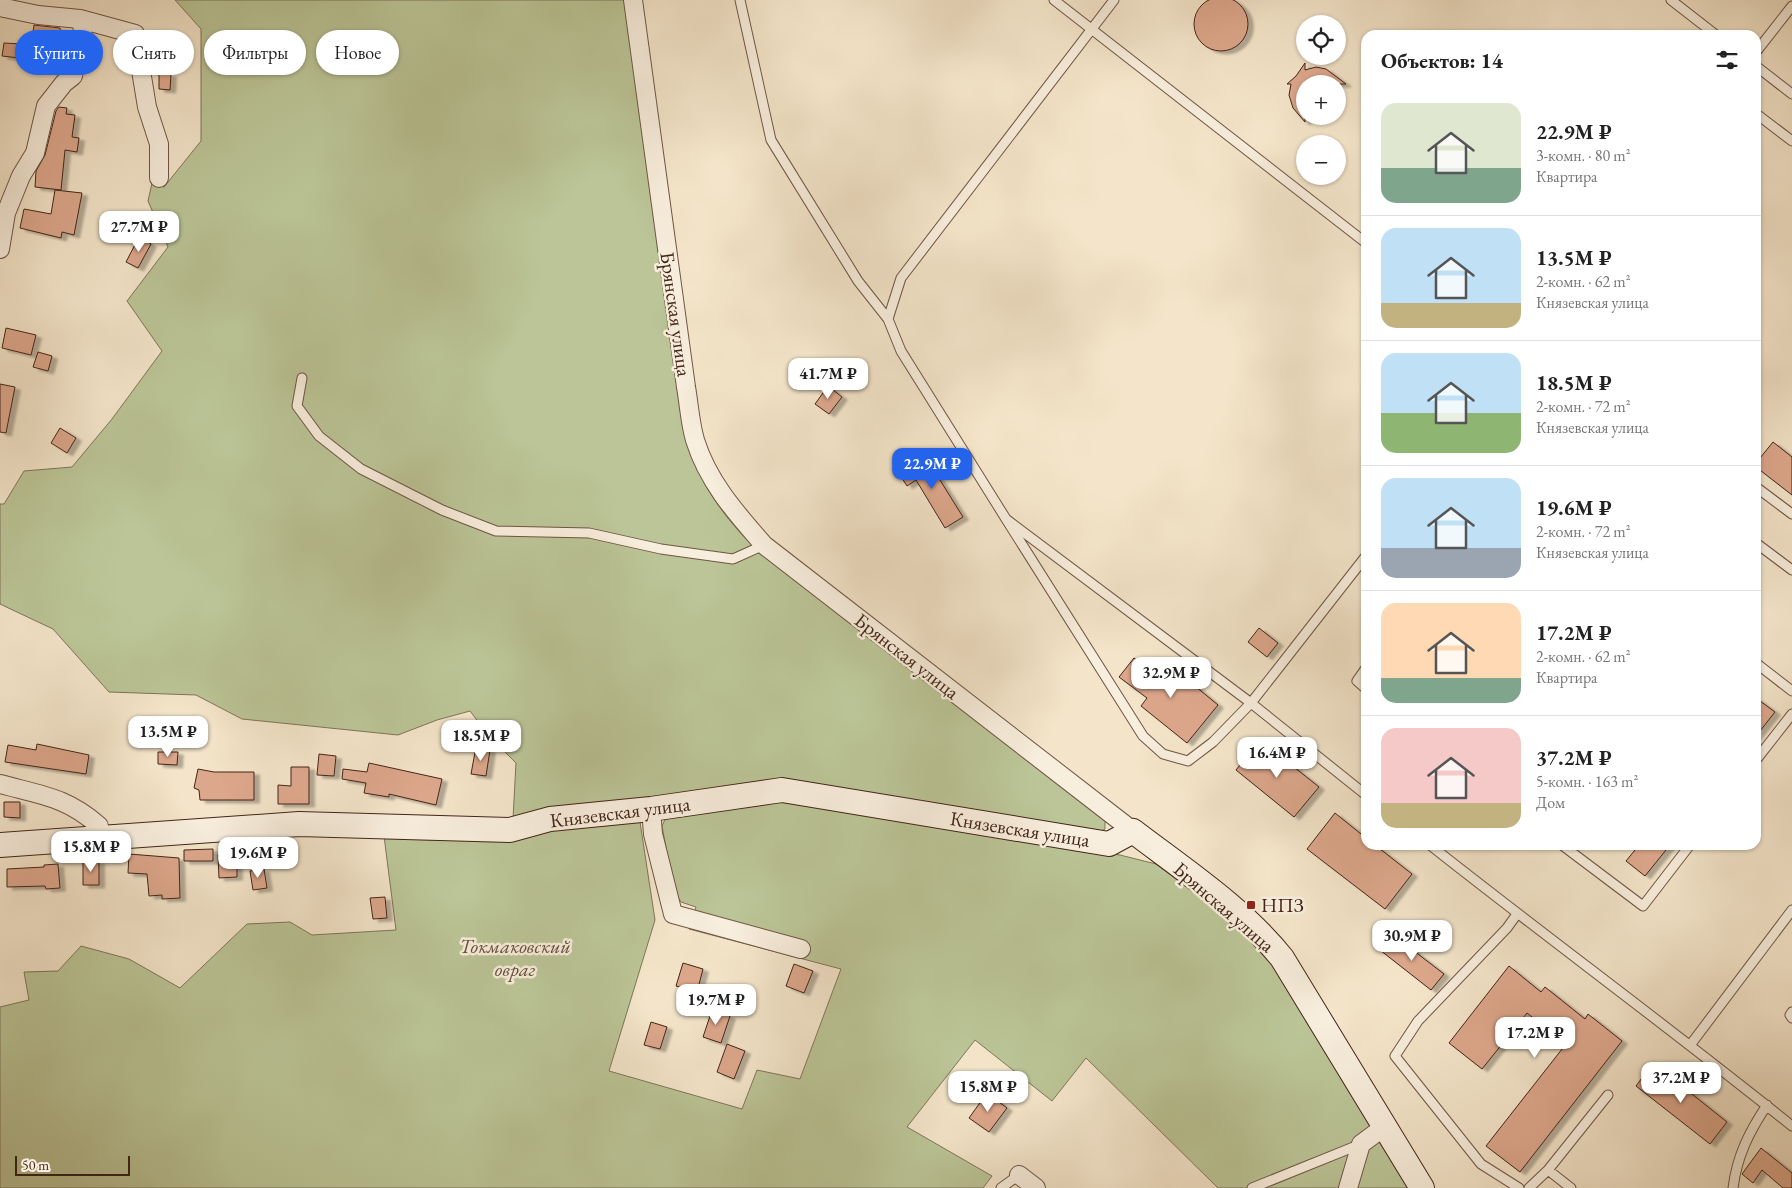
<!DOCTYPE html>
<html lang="ru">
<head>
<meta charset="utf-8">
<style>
	:root { --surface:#fff; --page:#f6f6f6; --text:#222; --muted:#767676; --line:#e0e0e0; --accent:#2563eb }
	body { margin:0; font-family:"EB Garamond",serif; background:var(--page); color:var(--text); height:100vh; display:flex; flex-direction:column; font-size:19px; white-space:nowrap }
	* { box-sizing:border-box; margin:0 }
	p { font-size:16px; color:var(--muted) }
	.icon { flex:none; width:28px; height:28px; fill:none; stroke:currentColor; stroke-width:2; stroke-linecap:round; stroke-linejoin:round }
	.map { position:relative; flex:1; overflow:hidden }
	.drawer { position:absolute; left:1361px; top:30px; width:400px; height:820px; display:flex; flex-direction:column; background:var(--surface); border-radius:15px; box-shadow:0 1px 4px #0004 }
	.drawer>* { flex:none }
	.guide { position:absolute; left:15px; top:30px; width:475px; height:45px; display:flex; gap:10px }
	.buttons { position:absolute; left:1296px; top:15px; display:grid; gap:10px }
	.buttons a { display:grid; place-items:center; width:50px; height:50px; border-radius:50%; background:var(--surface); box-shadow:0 1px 4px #0004; font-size:25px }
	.scale { position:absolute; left:15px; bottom:12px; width:115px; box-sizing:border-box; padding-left:5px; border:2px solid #432518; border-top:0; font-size:14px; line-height:18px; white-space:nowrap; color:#432518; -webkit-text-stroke:4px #f8eedd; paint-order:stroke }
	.price { position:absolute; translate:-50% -42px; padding:0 11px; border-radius:10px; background:#fff; color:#222; font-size:16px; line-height:32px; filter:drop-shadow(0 1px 2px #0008) }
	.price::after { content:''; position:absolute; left:50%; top:30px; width:15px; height:11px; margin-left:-8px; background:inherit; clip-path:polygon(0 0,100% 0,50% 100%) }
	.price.selected { background:var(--accent); color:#fff }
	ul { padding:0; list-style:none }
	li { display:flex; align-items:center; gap:15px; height:125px; padding:0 20px }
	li+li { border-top:1px solid var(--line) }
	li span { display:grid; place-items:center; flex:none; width:140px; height:100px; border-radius:15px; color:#555 }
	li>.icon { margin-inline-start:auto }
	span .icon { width:60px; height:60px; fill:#fffc; stroke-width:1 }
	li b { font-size:21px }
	h2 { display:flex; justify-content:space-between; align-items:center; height:60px; padding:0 20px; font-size:21px }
	.tag { padding:0 18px; border-radius:22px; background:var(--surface); box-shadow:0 1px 4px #0004; font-size:18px; line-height:45px }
	.tag.selected { background:var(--accent); color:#fff }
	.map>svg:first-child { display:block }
</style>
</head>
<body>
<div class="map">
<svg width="1792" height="1188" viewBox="0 0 1792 1188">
	<defs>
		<filter id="shadow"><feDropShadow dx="5.5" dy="3" stdDeviation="1" flood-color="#0004"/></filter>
	</defs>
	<rect width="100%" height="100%" fill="#f4e5ca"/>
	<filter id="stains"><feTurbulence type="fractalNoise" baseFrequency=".004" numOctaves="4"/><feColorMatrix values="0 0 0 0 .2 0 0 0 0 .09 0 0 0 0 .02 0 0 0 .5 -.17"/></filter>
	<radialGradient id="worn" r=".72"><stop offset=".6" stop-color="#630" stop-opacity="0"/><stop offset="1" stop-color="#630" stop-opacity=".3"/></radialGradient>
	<!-- green -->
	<path fill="#bbc597" stroke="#7f7558" d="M175,0H626L677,386C680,404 681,425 687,443C702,489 730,526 766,558L1105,821V829L1095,834L781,783L513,819L516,763L489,736L470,711L437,720L398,735L242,719L196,695L109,692L53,629L0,604V504H4L24,471L72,467L112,419L162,351L127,301L168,247L148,201L152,183L164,187L201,141V29Z
		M782,798L1120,855L1156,864L1163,868L1235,924L1257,945L1273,966L1412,1188H1218L1086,1058L1052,1101L975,1040L907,1127L992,1176L983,1188H0V1007L29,1000L24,972L58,971L81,946L129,959L180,988L247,924L290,922L312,935L396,930L384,836L511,835L640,822L655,920L609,1071L742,1109L757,1070L800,1079L841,969L689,929L696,907L681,902L674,891L662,826L667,815Z"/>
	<!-- building -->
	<path fill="#dda78c" stroke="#432518" filter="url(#shadow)" d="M1194 24a27 27 0 1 1 54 0a27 27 0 1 1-54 0Z
		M34,25L60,28L61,34L50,36L48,45H44L42,57L30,56Z
		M4,43L22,44L20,58L2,56Z
		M1305,63V70L1316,67L1326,69L1346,84H1305V122L1293,108L1289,95L1291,84H1287L1296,76Z
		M159,74H171L170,90L159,89Z
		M59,107L67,108L66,114L75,115L72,137L79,138L77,152L65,150L61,190L35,187L36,171L45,155L56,111Z
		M55,190L82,193L74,235L62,232L61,238L20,228L24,209L51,214Z
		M139,237L151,244L138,268L126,262Z
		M6,328L36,335L31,355L2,348Z
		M38,352L52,356L48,371L33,367Z
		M0,384L15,387L6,433L0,432Z
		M828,386L842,397L829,414L815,404Z
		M60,428L76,438L67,453L51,443Z
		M1773,442L1792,457V495L1756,467V463Z
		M925,456L963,517L945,528L916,480L907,486L898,472Z
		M1259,628L1278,643L1267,657L1248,642Z
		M1134,658L1162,680L1172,667L1218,705L1187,743L1141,706L1147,698L1119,677Z
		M1756,698L1775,712L1756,736Z
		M1260,740L1319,787L1294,817L1236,770Z
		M37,744L89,755L86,774L5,762L8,745L36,750Z
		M476,747L490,750L486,776L471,774Z
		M158,752H178L177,765L158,764Z
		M319,754L336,756L334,776L317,775Z
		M369,763L442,779L436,805L389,794V797L364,793L366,783L342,779L343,769L367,772Z
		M291,767H309V804H278V785L291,786Z
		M198,769L214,772H254V800H200L199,790L194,788Z
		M4,802H20V818L4,817Z
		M1335,813L1366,838V845H1375L1412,874L1385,909L1307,849Z
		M1639,845H1670L1645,876L1626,861Z
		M213,849V861H184V850Z
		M129,854L179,858L180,898L162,899V895L149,896L147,874L128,873Z
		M237,854V877L219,878L218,855Z
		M83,861H99V885H83Z
		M58,864L60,888L46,889L45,886L7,887V869L44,867V865Z
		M264,869L267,888L253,890L250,871Z
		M385,897L387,918L373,919L370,898Z
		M1392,934L1444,974L1431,990L1380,950Z
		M683,963L703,969L697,992L676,986Z
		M794,964L813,971L804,993L786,986Z
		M1509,966L1541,992L1545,987L1585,1019L1588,1014L1622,1041L1520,1172L1486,1146L1566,1044L1527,1013L1482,1069L1449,1043Z
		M712,1010L730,1016L721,1043L703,1037Z
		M651,1022L667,1027L660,1049L644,1045Z
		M727,1044L745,1051L734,1079L717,1072Z
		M1653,1063L1727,1122L1710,1144L1636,1086Z
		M987,1093L1007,1108L989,1132L969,1118Z
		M1761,1148L1792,1173V1188H1783L1762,1170L1753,1183L1742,1174Z"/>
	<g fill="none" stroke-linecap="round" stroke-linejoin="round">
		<defs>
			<path id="lane" d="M740,0L771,140L858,281L888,319
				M1054,0L1366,243
				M1671,0L1716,35
				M1756,52L1792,6
				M1756,66L1792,94
				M1756,117L1758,115L1792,141
				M302,378L297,406L319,436L361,469L442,510L496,531L589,533L661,549L733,559L764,545
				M1756,487L1792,514
				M1006,519L1143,736L1163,754L1188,761L1213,742L1251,703L1006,519L901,351L888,319L901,278L1114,0
				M1756,543L1792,570
				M1366,556L1251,703L1366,795
				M1756,663L1792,691
				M1366,668L1357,681L1366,689
				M1756,760L1792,714
				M1430,845C1550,940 1673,1030 1792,1126
				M1562,845L1643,906L1690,845
				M1517,914L1507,928L1418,1021L1395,1056L1481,1164L1519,1188
				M1792,1012L1790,1015L1792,1018
				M1691,1044L1792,910
				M1548,1170L1571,1188
				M1001,1188L1019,1175
				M1252,1188L1361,1144
				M1529,1188L1548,1170L1608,1095
				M1733,1188C1737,1156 1749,1132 1767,1105"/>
			<path id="street" d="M633,0L686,387C689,404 690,423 695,440C708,482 736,513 764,545L1133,831
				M0,7L38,15L80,19L83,29L73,76L64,83L46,106L35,153L21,176L6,213L0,249
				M80,19L135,34L147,107L159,144V178
				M0,784C40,795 67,797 99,826L100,838
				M651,809L653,834L673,914L801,949
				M1019,1175L1036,1188
				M1348,1188L1361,1144L1384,1127"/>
			<path id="secondary" d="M0,845L299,824L510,830L550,819L651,809L782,790L1109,844L1133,831C1184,870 1242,908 1282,958L1422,1188"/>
		</defs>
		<!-- lane casing -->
		<use href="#lane" stroke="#6f5544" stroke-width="11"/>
		<!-- street casing -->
		<use href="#street" stroke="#6f5544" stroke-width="20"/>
		<!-- secondary casing -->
		<use href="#secondary" stroke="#432518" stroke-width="26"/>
		<!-- lane -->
		<use href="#lane" stroke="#f8eedd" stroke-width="9"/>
		<!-- street -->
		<use href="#street" stroke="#f8eedd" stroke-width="18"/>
		<!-- secondary -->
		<use href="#secondary" stroke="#f8eedd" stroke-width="24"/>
	</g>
	<!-- markers -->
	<rect fill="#8f2418" stroke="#f8eedd" stroke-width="2" x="1246" y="900" width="10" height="10" rx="2.5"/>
	<g text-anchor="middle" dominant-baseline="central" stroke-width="5" stroke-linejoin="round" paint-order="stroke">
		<!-- street labels -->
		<g font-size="20" fill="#432518" stroke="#f8eedd">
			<text transform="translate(676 314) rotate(82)">Брянская улица</text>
			<text transform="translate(907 656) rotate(38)">Брянская улица</text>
			<text transform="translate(620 812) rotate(-7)">Князевская улица</text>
			<text transform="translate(1020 829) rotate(9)">Князевская улица</text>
			<text transform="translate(1224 907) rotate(41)">Брянская улица</text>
		</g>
		<!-- poi labels -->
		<g font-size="20" fill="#432518" stroke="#f8eedd" text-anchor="start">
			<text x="1261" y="905">НПЗ</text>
		</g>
		<!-- park labels -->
		<g font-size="20" font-style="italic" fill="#614d38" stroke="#f8eedd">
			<text x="515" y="946">Токмаковский<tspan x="515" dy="23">овраг</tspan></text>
		</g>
	</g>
	<rect width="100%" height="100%" filter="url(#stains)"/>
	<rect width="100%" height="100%" fill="url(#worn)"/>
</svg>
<div class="buttons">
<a><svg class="icon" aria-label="locate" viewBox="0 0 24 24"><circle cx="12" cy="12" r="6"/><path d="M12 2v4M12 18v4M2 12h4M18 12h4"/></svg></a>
<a>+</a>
<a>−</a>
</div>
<div class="scale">50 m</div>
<b class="price" style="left:139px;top:253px">27.7M ₽</b>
<b class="price" style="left:828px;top:400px">41.7M ₽</b>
<b class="price selected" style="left:932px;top:490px">22.9M ₽</b>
<b class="price" style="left:1171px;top:699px">32.9M ₽</b>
<b class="price" style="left:168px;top:758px">13.5M ₽</b>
<b class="price" style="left:481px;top:762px">18.5M ₽</b>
<b class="price" style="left:1277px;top:779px">16.4M ₽</b>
<b class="price" style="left:91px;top:873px">15.8M ₽</b>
<b class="price" style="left:258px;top:879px">19.6M ₽</b>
<b class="price" style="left:1412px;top:962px">30.9M ₽</b>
<b class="price" style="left:716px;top:1026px">19.7M ₽</b>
<b class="price" style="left:1535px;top:1059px">17.2M ₽</b>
<b class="price" style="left:1681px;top:1104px">37.2M ₽</b>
<b class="price" style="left:988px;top:1113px">15.8M ₽</b>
<div class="guide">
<a class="tag selected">Купить</a>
<a class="tag">Снять</a>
<a class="tag">Фильтры</a>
<a class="tag">Новое</a>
</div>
<section class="drawer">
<h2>Объектов: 14<svg class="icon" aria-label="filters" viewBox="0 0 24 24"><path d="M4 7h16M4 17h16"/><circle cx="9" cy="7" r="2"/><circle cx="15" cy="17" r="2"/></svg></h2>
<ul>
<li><span style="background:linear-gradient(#dfe7d0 65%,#7fa58c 0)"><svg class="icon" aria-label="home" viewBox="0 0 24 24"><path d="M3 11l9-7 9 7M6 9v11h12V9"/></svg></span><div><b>22.9M ₽</b><p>3-комн. · 80 m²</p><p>Квартира</p></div></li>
<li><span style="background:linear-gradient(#bfe0f5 75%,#c2b280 0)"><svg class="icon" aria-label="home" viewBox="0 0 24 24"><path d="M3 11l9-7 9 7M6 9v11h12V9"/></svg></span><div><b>13.5M ₽</b><p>2-комн. · 62 m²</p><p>Князевская улица</p></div></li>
<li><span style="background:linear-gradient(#bfe0f5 60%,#8fb573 0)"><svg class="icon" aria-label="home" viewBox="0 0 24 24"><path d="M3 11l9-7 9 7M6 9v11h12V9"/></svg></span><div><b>18.5M ₽</b><p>2-комн. · 72 m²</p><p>Князевская улица</p></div></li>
<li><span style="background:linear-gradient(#bfe0f5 70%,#9aa5b1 0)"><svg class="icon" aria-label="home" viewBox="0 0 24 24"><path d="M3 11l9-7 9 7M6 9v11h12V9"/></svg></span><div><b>19.6M ₽</b><p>2-комн. · 72 m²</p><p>Князевская улица</p></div></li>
<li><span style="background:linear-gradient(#ffd9b3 75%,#7fa58c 0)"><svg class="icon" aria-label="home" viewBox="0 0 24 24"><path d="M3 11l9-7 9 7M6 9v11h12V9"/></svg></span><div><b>17.2M ₽</b><p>2-комн. · 62 m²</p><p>Квартира</p></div></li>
<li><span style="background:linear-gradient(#f6c9c9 75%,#c2b280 0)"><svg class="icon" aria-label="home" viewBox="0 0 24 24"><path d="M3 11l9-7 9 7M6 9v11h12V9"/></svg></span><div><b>37.2M ₽</b><p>5-комн. · 163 m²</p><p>Дом</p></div></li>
</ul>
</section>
</div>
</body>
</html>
